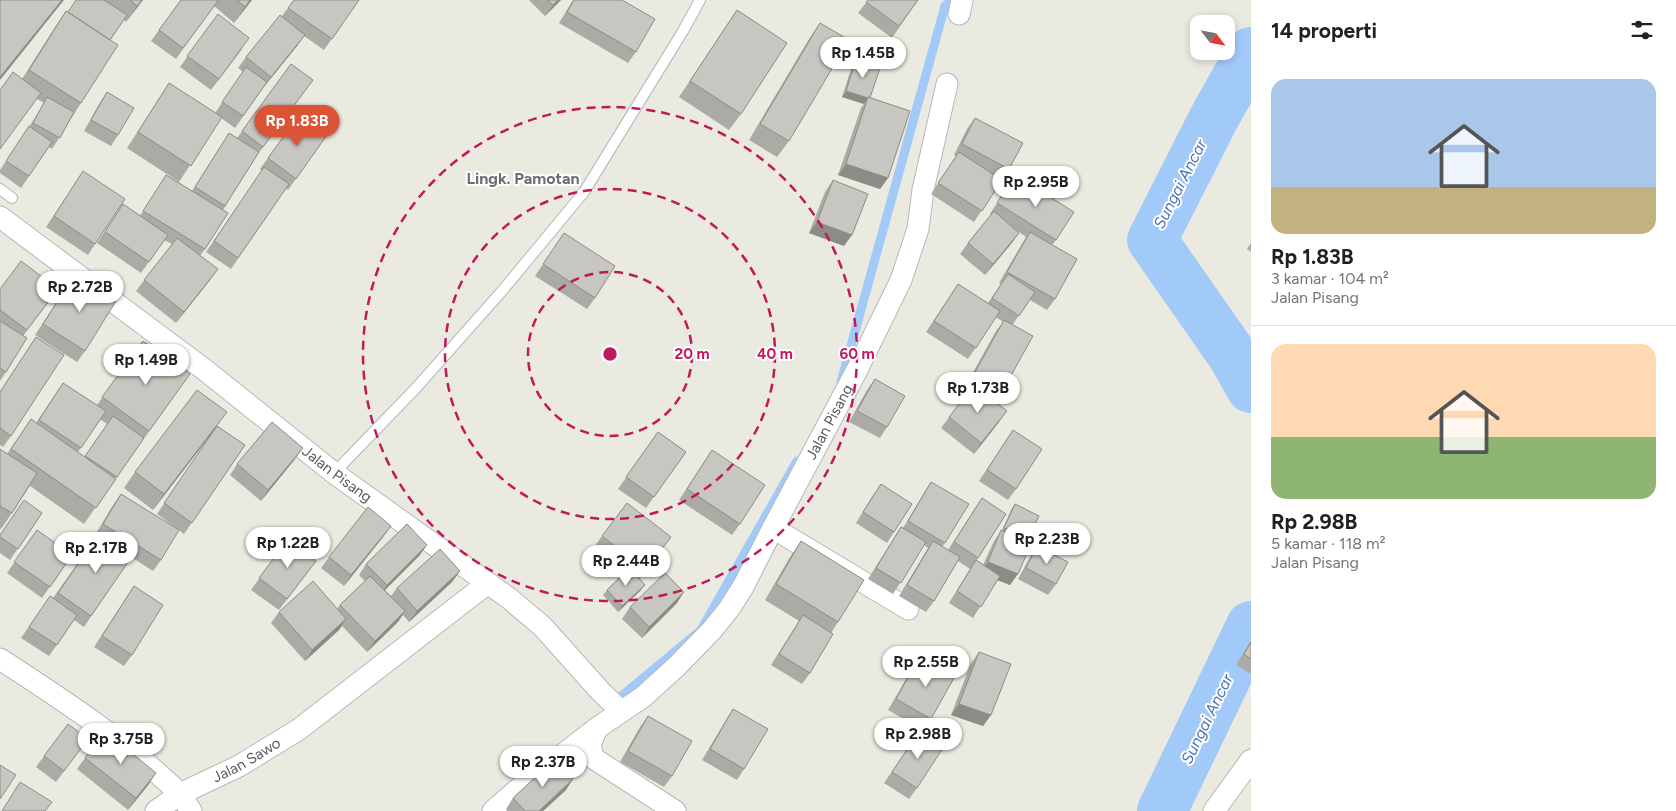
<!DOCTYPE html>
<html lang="id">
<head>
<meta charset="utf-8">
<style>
	:root { --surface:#fff; --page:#f2f2f2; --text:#202124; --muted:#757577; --line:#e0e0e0; --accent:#dc5335 }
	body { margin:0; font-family:Figtree,sans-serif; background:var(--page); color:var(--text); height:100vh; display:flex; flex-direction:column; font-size:19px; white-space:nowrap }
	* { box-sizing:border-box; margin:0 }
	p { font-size:16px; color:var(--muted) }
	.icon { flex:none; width:28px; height:28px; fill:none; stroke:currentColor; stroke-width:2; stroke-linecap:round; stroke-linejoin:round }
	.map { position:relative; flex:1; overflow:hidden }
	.panel { display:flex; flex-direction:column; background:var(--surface); width:425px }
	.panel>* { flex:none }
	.needle { width:32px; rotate:122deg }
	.fabs { position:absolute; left:1190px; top:15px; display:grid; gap:10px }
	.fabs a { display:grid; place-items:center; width:45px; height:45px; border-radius:10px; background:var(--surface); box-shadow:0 2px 8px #0003; font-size:25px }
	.price { position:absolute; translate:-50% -42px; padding:0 11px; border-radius:18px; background:#fff; color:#222; font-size:16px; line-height:32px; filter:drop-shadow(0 1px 2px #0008) }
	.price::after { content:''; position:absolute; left:50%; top:30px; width:15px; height:11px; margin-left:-8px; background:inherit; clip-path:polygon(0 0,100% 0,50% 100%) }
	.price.current { background:var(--accent); color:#fff }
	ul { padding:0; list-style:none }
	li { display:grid; align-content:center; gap:10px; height:265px; padding:0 20px }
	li+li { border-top:1px solid var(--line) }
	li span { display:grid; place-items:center; height:155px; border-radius:15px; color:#555 }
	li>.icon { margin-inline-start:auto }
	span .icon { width:90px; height:90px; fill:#fffc; stroke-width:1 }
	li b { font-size:21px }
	h2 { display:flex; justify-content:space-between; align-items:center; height:60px; padding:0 20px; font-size:21px }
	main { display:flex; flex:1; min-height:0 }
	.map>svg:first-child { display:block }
</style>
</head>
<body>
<main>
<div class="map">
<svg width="1251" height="811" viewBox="0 0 1251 811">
	<rect width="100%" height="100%" fill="#ebeae0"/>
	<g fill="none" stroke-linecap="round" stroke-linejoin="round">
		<!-- stream -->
		<path stroke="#a2caf9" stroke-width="9" d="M841,382L945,6L952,0
			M612,704L701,630L797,461"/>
		<!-- river -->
		<path stroke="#a2caf9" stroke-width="50" d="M1251,52L1215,116L1152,240L1233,356L1251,388
			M1162,811L1251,626"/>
		<defs>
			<path id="service" d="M0,189L12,198
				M334,473L416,388L502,291L584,192L683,31L700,0"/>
			<g id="minor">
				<path d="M959,14L962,0"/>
				<path id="s1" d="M0,217L205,370L334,473L510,599L543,627L601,692L621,711"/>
				<path d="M773,528L908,609"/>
				<path id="s2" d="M0,659C63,700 126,741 180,794L239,766L298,730L488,583"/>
				<path d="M597,728L590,745L593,758L675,811"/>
				<path d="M156,811L180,794L191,811"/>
				<path id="s3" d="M493,811L516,791L597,728L643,697L677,666L712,630L729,609L743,587L773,528L857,370L901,280L918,229L923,190L947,84"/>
				<path d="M1214,811L1251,760"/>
			</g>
		</defs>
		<!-- service casing -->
		<use href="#service" stroke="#b6b7bc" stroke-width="12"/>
		<!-- minor casing -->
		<use href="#minor" stroke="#b6b7bc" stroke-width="23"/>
		<!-- service -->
		<use href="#service" stroke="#fff" stroke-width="10"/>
		<!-- minor -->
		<use href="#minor" stroke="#fff" stroke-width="21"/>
	</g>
	<!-- wall -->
	<path fill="#acaaa5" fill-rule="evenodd" d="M76,0H143L126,22L124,20L110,40L81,103L52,149L49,147L21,188L0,173V170L29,127L44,103L37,99L22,79L55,27L66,11L68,12Z
		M181,0H252L234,23L214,6L176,59L151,41Z
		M294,0H359L324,50L304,36L297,46L263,88L235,128L221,118L179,182L127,148L169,83L215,113L243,72L238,68L246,57L282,16Z
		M529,0H561L545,16Z
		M573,0H622L636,52L628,63L559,23Z
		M868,0H918L892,38L858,13Z
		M737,10L741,114L729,130L679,97Z
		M218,14L242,49L211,90L180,67Z
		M820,23L789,141L777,157L749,140L809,39Z
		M856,60L870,98L888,178L880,189L838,175L861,108L864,104L842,97L852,66Z
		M291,64L305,91L255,158L223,210L205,249L200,256L210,280L176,323L136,291L172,244L164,240L141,273L97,243L123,204L140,216L166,175L192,191L229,133L237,138Z
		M107,92L118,135L111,146L84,131L99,104Z
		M299,115L327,135L288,190L286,188L231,269L206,252L262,171L260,169Z
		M975,118L1009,169L974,222L931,194L956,156L954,155L967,129Z
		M1015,175L1056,240L1052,245L1055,299L1047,310L1030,300L1013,324L1003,390L995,402L999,422L974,454L941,428L971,388L966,385L996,331L1003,322L996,317L968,359L926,332L958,284L988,303L1001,284L999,283L1026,237L1019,232V233L1011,244L985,275L960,254L968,243L991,215L990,214Z
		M833,180L844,246L809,233L825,192Z
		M76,182L95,244L88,255L46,227Z
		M564,233L595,298L587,309L535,276Z
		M1251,243V252L1247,249Z
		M75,274L85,351L77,362L35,335Z
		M0,289H58L23,336L6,372L0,381Z
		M36,337L11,436L3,447L0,445V392Z
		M143,341L190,374L138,447L84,524L30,486L12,513L1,529H0V449L7,454L31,419L36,423L63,383L97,405ZM100,419L107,424L85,457L78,452Z
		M875,379L887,427L880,438L849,422L867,390Z
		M217,426L245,445L184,534L157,514L210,436L153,510L124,488L135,472Z
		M1013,430L1016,489L1008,500L979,481Z
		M658,432L686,452L646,508L618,489Z
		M712,450L740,524L732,535L679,500Z
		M295,459L261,501L230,475L237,464Z
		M931,482L945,543L942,547L948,550L982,498L1006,514L976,561L983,565L994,541L1002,530L1011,510L1015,504L1039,516L1027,540L1010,585L997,580L973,618L949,603L970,569L958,561L934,601L926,612L899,596L928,548L924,545L893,594L868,579L894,538L901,527L903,528L924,493Z
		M881,484L894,532L887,543L856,523L873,495Z
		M121,494L161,560L153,571L131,557L84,627L74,620L49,656L21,638L50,596L53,598L97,536L95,535L113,505Z
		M42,513L10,560L0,553V535Z
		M391,526L383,537L344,586L321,568L329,557Z
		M37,530L72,555L42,598L7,573Z
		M602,536L671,537L640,579L641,590L618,612L603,595L607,590L626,571L594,547Z
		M288,539L316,561L279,610L251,590Z
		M801,541L838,622L831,633L810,673L802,684L771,665L799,621L765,600L790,557Z
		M427,545L419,556L385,590L391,596L397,588L460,571L452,582L409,622L403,615L398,622L367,652L342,626L339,630L305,661L271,623L279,612L337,609L340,605L365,581L359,575L366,564Z
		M1037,546L1056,584L1048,595L1018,579L1030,557Z
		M134,586L132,655L124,666L94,647Z
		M677,603L642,638L622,619L630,607Z
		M1251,640V674L1236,665Z
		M979,652L991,715L983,726L951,715L971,663Z
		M920,656L931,719L923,730L888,710L913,667Z
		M733,709L744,769L737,780L702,760L726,720Z
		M648,716L672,776L664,787L620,762L640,727Z
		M919,732L917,788L909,799L884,783Z
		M88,739L56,782L36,767L44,756Z
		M85,758L149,784L128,810L77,769Z
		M566,790L543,811H507L506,809L513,798Z"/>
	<!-- shaded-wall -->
	<path fill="#8c8b86" d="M62,0H64L0,80V77Z
		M142,0H143L126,22L137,6Z
		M250,0H252L234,23L245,7Z
		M558,0H561L545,16L553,5Z
		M305,35L297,46L263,88L271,77Z
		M846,91L868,98L864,104L842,97Z
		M846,164L888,178L880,189L838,175Z
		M817,222L852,235L844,246L809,233Z
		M1019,233L1011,244L985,275L993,264Z
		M218,269L210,280L176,323L184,312Z
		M1007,411L999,422L974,454L981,443Z
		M227,412L212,433L153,510L164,494Z
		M303,448L295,459L261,501L268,490Z
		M391,526L383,537L344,586L351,575Z
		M427,545L419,556L379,596L387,585Z
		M988,562L1018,574L1010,585L980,573Z
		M460,571L452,582L409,622L417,611Z
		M645,585L641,590L618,612L622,606Z
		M684,592L677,603L642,638L649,627Z
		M405,611L398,622L367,652L375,641Z
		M346,619L339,630L305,661L312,650Z
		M959,704L991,715L983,726L951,715Z
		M156,773L149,784L128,810L136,798Z
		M573,779L566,790L543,811H539Z"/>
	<!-- building -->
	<path fill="#c8c6c0" stroke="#8c8b86" d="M0,0H62L0,77Z
		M76,0H104L127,15L110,40L68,12Z
		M130,0H142L137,6Z
		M181,0H217L218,1L183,48L159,30Z
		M237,0H250L245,7Z
		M294,0H359L332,39L288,8Z
		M548,0H558L553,5Z
		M574,0H622L655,19L636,52L567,12Z
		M868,0H918L899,26L866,2Z
		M737,10L787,43L741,114L690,81Z
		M66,11L118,45L81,103L29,70Z
		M218,14L249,38L219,79L187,56Z
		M280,15L305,35L271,77L246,57Z
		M820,23L849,40L789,141L760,124Z
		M856,60L880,68L870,98L868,97V98L846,91Z
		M291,64L313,80L263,147L242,131Z
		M246,67L267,82L243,116L222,102Z
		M13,72L41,93L0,149V90Z
		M169,83L222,117L191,166L138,132Z
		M107,92L134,108L118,135L91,120Z
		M47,97L74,112L60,138L33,123Z
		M868,97L910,111L888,178L846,164Z
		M299,115L327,135L296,179L268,158Z
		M975,118L1023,143L1009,169L962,144Z
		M29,126L52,142L29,176L6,161Z
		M229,133L259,152L225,206L195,187Z
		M959,152L1002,180L982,211L938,183Z
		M264,167L289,184L238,258L214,241Z
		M83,171L125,199L95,244L54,216Z
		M166,175L228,213L205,249L143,211Z
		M1015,175L1074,212L1056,240L997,203Z
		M833,180L868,194L852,235L817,222Z
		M123,204L168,235L149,262L105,232Z
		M994,211L1019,233L993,264L968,243Z
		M1030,232L1077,259L1055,299L1007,272Z
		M564,233L615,266L595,298L543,264Z
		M177,238L218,269L184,312L144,280Z
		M21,261L58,289L27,330L0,310V289Z
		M75,274L116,301L85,351L43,324Z
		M1008,274L1035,292L1019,316L992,298Z
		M958,284L1000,311L976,348L934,321Z
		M1004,320L1033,336L1003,390L974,374Z
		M0,321L27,338L6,372L0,368Z
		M36,337L64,355L11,436L0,428V392Z
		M143,341L190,374L149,431L102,397Z
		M875,379L905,396L887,427L857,411Z
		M63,383L106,411L81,448L39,420Z
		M974,385L1007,411L981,443L949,417Z
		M197,390L227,412L164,494L135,472Z
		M113,416L144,438L117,477L85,456Z
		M31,419L116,479L96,508L11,449Z
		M272,422L303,448L268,490L237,464Z
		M217,426L245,445L192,523L164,503Z
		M1013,430L1042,449L1016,489L987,470Z
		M658,432L686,452L654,497L626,477Z
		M0,449L37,473L12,513L0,506Z
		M712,450L765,485L740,524L687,489Z
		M931,482L969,504L945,543L908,521Z
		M881,484L912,504L894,532L863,512Z
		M121,494L179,530L161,560L103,524Z
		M982,498L1006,514L978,558L954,542Z
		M24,500L42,513L18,549L0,537V535Z
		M627,503L671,537L646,570L602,536Z
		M1015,504L1039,516L1028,539L1004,528Z
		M368,507L391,526L351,575L329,557Z
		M407,524L427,545L387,585L366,564Z
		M901,527L926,542L901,583L876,568Z
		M37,530L72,555L50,587L14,562Z
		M1001,530L1032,542L1018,574L988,562Z
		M100,532L133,555L91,616L58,593Z
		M288,539L316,561L287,599L259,578Z
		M801,541L864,580L838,622L776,584Z
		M933,541L960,557L934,601L907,585Z
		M1037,546L1068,562L1056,584L1026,568Z
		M440,549L460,571L417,611L397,588Z
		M976,560L1000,576L981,607L957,591Z
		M630,568L645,585L622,606L607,590Z
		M665,573L684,592L649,627L630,607Z
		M370,576L405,611L375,641L340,605Z
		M313,581L346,619L312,650L279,612Z
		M134,586L163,605L132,655L102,636Z
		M50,596L77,615L57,645L29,627Z
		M803,615L833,634L810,673L779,654Z
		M1251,642V659L1244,654Z
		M979,652L1011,664L991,715L959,704Z
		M920,656L955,676L931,719L896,699Z
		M733,709L768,729L744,769L710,749Z
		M648,716L692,741L672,776L628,751Z
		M68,724L88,739L64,771L44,756Z
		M106,732L156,773L136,798L85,758Z
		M919,732L943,748L917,788L892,772Z
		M555,759L573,779L539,811H525L513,798Z
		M0,765L16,775L0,799Z
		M20,782L52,802L45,811H2Z"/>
	<!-- distance rings -->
	<g fill="none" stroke="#c2185b" stroke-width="2.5" stroke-dasharray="9 6">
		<circle cx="610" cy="354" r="82"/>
		<circle cx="610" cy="354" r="165"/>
		<circle cx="610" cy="354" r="247"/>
	</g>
	<g text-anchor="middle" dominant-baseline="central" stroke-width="4" stroke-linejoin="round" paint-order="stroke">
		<!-- street labels -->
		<g font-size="15" fill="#595b60" stroke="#fff">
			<text stroke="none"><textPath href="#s3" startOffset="524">Jalan Pisang</textPath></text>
			<text stroke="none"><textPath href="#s1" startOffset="424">Jalan Pisang</textPath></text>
			<text stroke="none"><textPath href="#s2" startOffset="300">Jalan Sawo</textPath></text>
		</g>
		<!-- neighbourhood labels -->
		<g font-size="16" font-weight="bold" fill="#6a6d72" stroke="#fff">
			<text x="523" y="178">Lingk. Pamotan</text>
		</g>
		<!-- water labels -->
		<g font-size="16" font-style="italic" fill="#4873b9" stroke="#fff">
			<text transform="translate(1180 184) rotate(-63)">Sungai Ancar</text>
			<text transform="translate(1207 719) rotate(-64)">Sungai Ancar</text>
		</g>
	</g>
	<circle cx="610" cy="354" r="8" fill="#c2185b" stroke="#fff" stroke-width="2.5"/>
	<g font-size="15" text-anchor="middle" font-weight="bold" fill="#c2185b" stroke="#fff" stroke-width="4" stroke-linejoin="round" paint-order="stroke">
		<text x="692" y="359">20 m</text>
		<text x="775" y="359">40 m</text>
		<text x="857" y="359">60 m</text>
	</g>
</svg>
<div class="fabs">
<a><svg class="needle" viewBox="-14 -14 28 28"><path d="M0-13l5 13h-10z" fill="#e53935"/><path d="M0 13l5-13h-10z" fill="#757577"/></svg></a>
</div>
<b class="price" style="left:863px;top:79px">Rp 1.45B</b>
<b class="price current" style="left:297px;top:147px">Rp 1.83B</b>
<b class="price" style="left:1036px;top:208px">Rp 2.95B</b>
<b class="price" style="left:80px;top:313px">Rp 2.72B</b>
<b class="price" style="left:146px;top:386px">Rp 1.49B</b>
<b class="price" style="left:978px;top:414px">Rp 1.73B</b>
<b class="price" style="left:1047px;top:565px">Rp 2.23B</b>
<b class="price" style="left:288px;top:569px">Rp 1.22B</b>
<b class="price" style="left:96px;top:574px">Rp 2.17B</b>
<b class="price" style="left:626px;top:587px">Rp 2.44B</b>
<b class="price" style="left:926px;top:688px">Rp 2.55B</b>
<b class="price" style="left:918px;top:760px">Rp 2.98B</b>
<b class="price" style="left:121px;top:765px">Rp 3.75B</b>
<b class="price" style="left:543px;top:788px">Rp 2.37B</b>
</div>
<section class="panel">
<h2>14 properti<svg class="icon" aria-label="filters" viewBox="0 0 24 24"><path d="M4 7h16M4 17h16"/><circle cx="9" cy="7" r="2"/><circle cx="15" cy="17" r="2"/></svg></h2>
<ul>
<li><span style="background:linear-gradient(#a9c7e8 70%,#c2b280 0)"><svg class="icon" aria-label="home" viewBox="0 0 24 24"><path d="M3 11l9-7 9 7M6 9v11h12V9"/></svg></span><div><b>Rp 1.83B</b><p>3 kamar · 104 m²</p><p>Jalan Pisang</p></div></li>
<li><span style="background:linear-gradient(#ffd9b3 60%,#8fb573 0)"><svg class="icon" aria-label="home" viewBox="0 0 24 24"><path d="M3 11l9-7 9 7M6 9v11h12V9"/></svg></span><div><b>Rp 2.98B</b><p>5 kamar · 118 m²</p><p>Jalan Pisang</p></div></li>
</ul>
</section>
</main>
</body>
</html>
